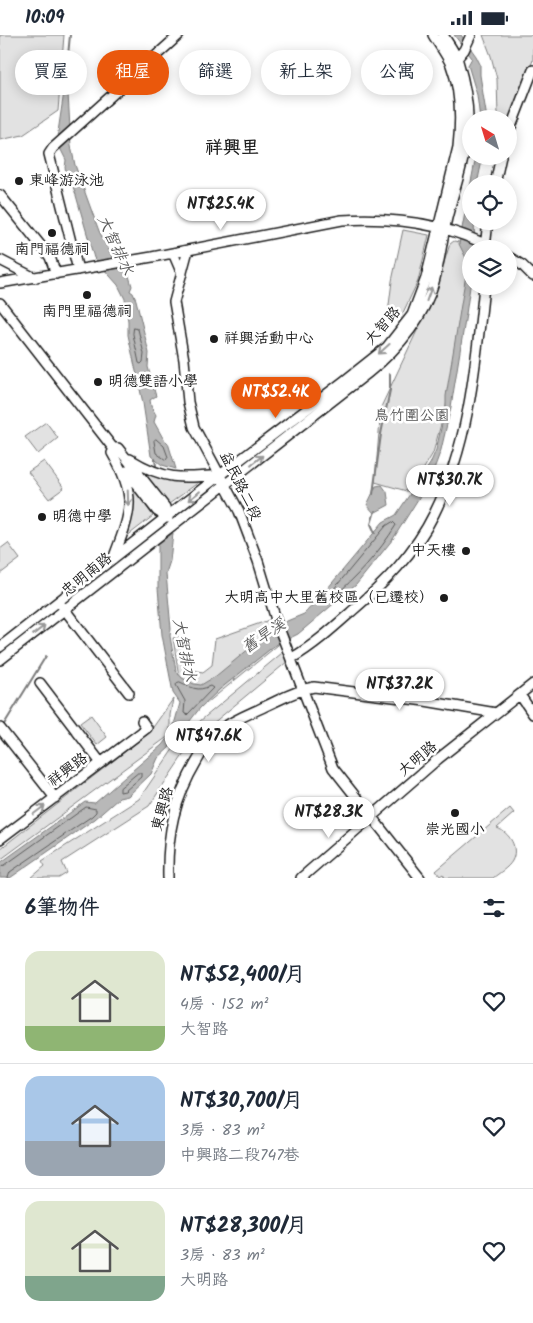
<!DOCTYPE html>
<html lang="zh-TW">
<head>
<meta charset="utf-8">
<style>
	:root { --surface:#fff; --page:#f2f2f3; --text:#1f2937; --muted:#747a83; --line:#e0e1e3; --accent:#ea580c }
	body { margin:0; font-family:Kalam,"LXGW WenKai TC",sans-serif; background:var(--page); color:var(--text); height:100vh; display:flex; flex-direction:column; font-size:19px; white-space:nowrap }
	* { box-sizing:border-box; margin:0 }
	p { font-size:16px; color:var(--muted) }
	.icon { flex:none; width:28px; height:28px; fill:none; stroke:currentColor; stroke-width:2; stroke-linecap:round; stroke-linejoin:round }
	.map { position:relative; height:843px; overflow:hidden }
	.sheet { display:flex; flex-direction:column; background:var(--surface); flex:1 }
	.sheet>* { flex:none }
	.hud { position:absolute; left:15px; top:15px; width:504px; height:45px; display:flex; gap:10px }
	.needle { width:32px; rotate:322deg }
	.tools { position:absolute; left:462px; top:75px; display:grid; gap:10px }
	.tools a { display:grid; place-items:center; width:55px; height:55px; border-radius:50%; background:var(--surface); box-shadow:0 2px 12px #0003; font-size:25px }
	.price { position:absolute; translate:-50% -42px; padding:0 11px; border-radius:18px; background:#fff; color:#222; font-size:16px; line-height:32px; filter:drop-shadow(0 1px 2px #0008) }
	.price::after { content:''; position:absolute; left:50%; top:30px; width:15px; height:11px; margin-left:-8px; background:inherit; clip-path:polygon(0 0,100% 0,50% 100%) }
	.price.selected { background:var(--accent); color:#fff }
	ul { padding:0; list-style:none }
	li { display:flex; align-items:center; gap:15px; height:125px; padding:0 25px }
	li+li { border-top:1px solid var(--line) }
	li span { display:grid; place-items:center; flex:none; width:140px; height:100px; border-radius:15px; color:#555 }
	li>.icon { margin-inline-start:auto }
	span .icon { width:60px; height:60px; fill:#fffc; stroke-width:1 }
	li b { font-size:21px }
	h2 { display:flex; justify-content:space-between; align-items:center; height:60px; padding:0 25px; font-size:21px }
	.tag { padding:0 18px; border-radius:22px; background:var(--surface); box-shadow:0 2px 12px #0003; font-size:18px; line-height:45px }
	.tag.selected { background:var(--accent); color:#fff }
	.status { display:flex; justify-content:space-between; align-items:center; height:35px; padding:0 25px; background:var(--surface); direction:ltr }
	.status svg { height:14px; fill:currentColor }
	.map>svg:first-child { display:block }
</style>
</head>
<body>
<div class="status"><b>10:09</b><svg viewBox="0 0 49 12"><path d="M0 12V9h3v3zM5 12V6h3v6zM10 12V3h3v9zM15 12V0h3v12zM26 1h20v11H26zM47 4h2v5h-2z"/></svg></div>
<div class="map">
<svg width="533" height="843" viewBox="0 0 533 843">
	<rect width="100%" height="100%" fill="#fff"/>
	<filter id="ink" filterUnits="userSpaceOnUse"><feTurbulence type="fractalNoise" baseFrequency=".02" numOctaves="2"/><feDisplacementMap in="SourceGraphic" scale="10" xChannelSelector="R" yChannelSelector="G"/><feConvolveMatrix kernelMatrix="1 2 1 2 8 2 1 2 1" color-interpolation-filters="sRGB"/></filter>
	<g filter="url(#ink)">
		<!-- green -->
		<path fill="#e2e2e2" stroke="#7f7f7f" d="M0,0H64L58,76L23,100L0,105Z
			M483,0H533V25L509,89V84H501L498,81L497,44L491,21Z
			M403,195L429,200L418,246L400,284L388,278L392,246Z
			M454,206L459,207L467,217L468,236L446,371L433,418L410,457L375,447L381,372L432,264L450,209Z
			M46,387L58,403L38,419L25,402Z
			M44,426L64,453L49,464L28,437Z
			M148,439C166,445 180,448 199,447L169,469L146,440Z
			M131,449L153,481L126,502Z
			M8,508L20,524L0,539V514Z
			M272,584L278,610L207,668L188,663L179,642L173,603L182,601L187,634L203,637L212,630L215,604Z
			M282,618L288,626L194,704L149,771L62,827L67,838L59,843H31L45,831L42,826L139,764L182,701Z
			M173,664L170,680V700L0,825V814L149,698Z
			M91,680L107,702L97,710L80,688Z
			M510,773L514,778L497,793C510,798 519,813 512,826C508,833 499,838 493,843H445L443,839L440,841L436,836Z"/>
		<!-- water -->
		<path fill="#b8b8b8" stroke="#7a7a7a" d="M454,0H461L476,21L480,29V40L487,84H480L477,60L468,30L472,23Z
			M65,50L68,58L71,111L75,130L99,196L113,223L127,234L132,251L130,256L133,258L136,265L149,318L148,332L155,358L156,361L150,365L151,371L156,380L154,387L163,403L168,408L176,434L162,430L151,421L143,368L128,300V286L125,264L118,250L94,223L75,157L65,133L66,125L60,113L58,97Z
			M476,121H483L477,149H471V186H474L475,214H471V245L466,279L451,372L441,415L430,445L393,504L356,550L298,599L274,611L220,654L200,673L169,713L158,723L151,739L128,761L119,763L95,784L10,843H0V828L85,767L95,768L162,710L172,697L180,668L173,658L162,600L158,553V509L173,498L170,526L166,538L171,594L170,601L176,636L182,643L194,649L201,650L216,641L256,608L287,586L304,579L322,560L383,487L396,480L430,429L436,415L446,372V361L468,227L459,209Z
			M382,450L387,457L389,470L374,478L367,470L376,451Z"/>
		<g fill="none" stroke-linecap="round" stroke-linejoin="round">
			<!-- shore -->
			<path stroke="#5a5a5a" stroke-width="1" d="M134,293L138,294L144,319L143,327L141,329L139,328L133,299Z
				M156,404L164,411L168,422L166,425L156,418L154,406Z
				M393,487L396,490C379,518 356,543 331,564H328V561L386,491Z
				M180,647C193,653 197,657 210,651L213,653L187,680L184,678L185,666L176,650L177,648Z
				M138,738H141V742L125,756L120,757V753Z
				M0,831L5,830L86,772L96,774V777L92,781L10,837L8,843"/>
			<!-- stream -->
			<path stroke="#7a7a7a" stroke-width="2" d="M65,52L70,0
				M155,424L156,431
				M373,459L381,399L390,355V339
				M375,476L371,489L375,498
				M3,691L46,621"/>
			<defs>
				<path id="minor" d="M454,27L464,15L471,0
					M509,97L533,35
					M495,149L501,121
					M0,160L50,222L56,239
					M485,213L488,186
					M188,215L174,267L184,325L188,367L194,392L239,476L258,526L277,588L333,733L420,843
					M173,218L182,239
					M509,222L522,230L533,241
					M0,225L35,243
					M78,235L49,119L53,113L179,0
					M0,248L152,222L342,185C394,182 447,188 494,214
					M0,268L113,413H118L165,472L167,482
					M112,418C138,463 131,477 113,524
					M130,424C164,445 181,444 220,440
					M126,436L157,476L168,483
					M62,571L129,658
					M0,612L220,440L344,346L387,312L412,280L426,243L458,112C461,85 461,56 451,30C447,20 439,10 433,0
					M292,623C313,611 333,593 351,577C384,549 415,518 434,479C469,410 476,328 484,251
					M0,625L368,338C398,314 423,285 434,247C440,226 442,204 447,183C453,159 462,134 466,109C471,83 466,52 458,26C455,17 448,8 443,0
					M40,648L101,728
					M520,660L533,679
					M0,693L55,763
					M0,804L147,693L142,686
					M168,843C167,798 174,765 197,726C203,715 211,703 220,695C234,684 252,678 268,670C283,663 297,655 314,652L425,666L496,678
					M301,843L438,724L533,649"/>
			</defs>
			<!-- minor casing -->
			<use href="#minor" stroke="#1c1c1c" stroke-width="12"/>
			<!-- minor -->
			<use href="#minor" stroke="#fff" stroke-width="9"/>
		</g>
		<!-- one-way arrows -->
		<defs><path id="oneway-shaft" d="M-6 0H5M1.5-3L5.5 0L1.5 3" fill="none" stroke-width="1.6" stroke-linecap="round" stroke-linejoin="round" transform="scale(1.25)"/></defs>
		<g stroke="#999">
			<use href="#oneway-shaft" transform="translate(429 259) rotate(-70)"/>
			<use href="#oneway-shaft" transform="translate(384 314) rotate(138)"/>
			<use href="#oneway-shaft" transform="translate(257 425) rotate(-38)"/>
			<use href="#oneway-shaft" transform="translate(194 461) rotate(142)"/>
			<use href="#oneway-shaft" transform="translate(128 463) rotate(88)"/>
			<use href="#oneway-shaft" transform="translate(39 595) rotate(-38)"/>
			<use href="#oneway-shaft" transform="translate(39 775) rotate(-37)"/>
		</g>
	</g>
	<!-- markers -->
	<g fill="#1c1c1c" stroke="#fff" stroke-width="2">
		<circle cx="19" cy="146" r="5"/>
		<circle cx="52" cy="198" r="5"/>
		<circle cx="87" cy="260" r="5"/>
		<circle cx="214" cy="304" r="5"/>
		<circle cx="98" cy="347" r="5"/>
		<circle cx="42" cy="482" r="5"/>
		<circle cx="466" cy="516" r="5"/>
		<circle cx="444" cy="563" r="5"/>
		<circle cx="455" cy="778" r="5"/>
	</g>
	<g text-anchor="middle" dominant-baseline="central" stroke-width="5" stroke-linejoin="round" paint-order="stroke">
		<!-- poi labels -->
		<g font-size="15" fill="#1c1c1c" stroke="#fff" text-anchor="start">
			<text x="29" y="146">東峰游泳池</text>
			<text x="52" y="215" text-anchor="middle">南門福德祠</text>
			<text x="87" y="277" text-anchor="middle">南門里福德祠</text>
			<text x="224" y="304">祥興活動中心</text>
			<text x="108" y="347">明德雙語小學</text>
			<text x="52" y="482">明德中學</text>
			<text x="456" y="516" text-anchor="end">中天樓</text>
			<text x="434" y="563" text-anchor="end">大明高中大里舊校區（已遷校）</text>
			<text x="455" y="795" text-anchor="middle">崇光國小</text>
		</g>
		<!-- street labels -->
		<g font-size="15" fill="#1c1c1c" stroke="#fff">
			<text transform="translate(383 291) rotate(-48)">大智路</text>
			<text transform="translate(240 451) rotate(64)">益民路二段</text>
			<text transform="translate(87 540) rotate(-39)">忠明南路</text>
			<text transform="translate(418 724) rotate(-40)">大明路</text>
			<text transform="translate(68 735) rotate(-37)">祥興路</text>
			<text transform="translate(163 774) rotate(-75)">東興路</text>
		</g>
		<!-- park labels -->
		<g font-size="15" fill="#575757" stroke="#fff">
			<text x="412" y="381">鳥竹圍公園</text>
		</g>
		<!-- water labels -->
		<g font-size="16" font-style="italic" fill="#5a5a5a" stroke="#fff">
			<text transform="translate(115 210) rotate(65)">大智排水</text>
			<text transform="translate(264 601) rotate(-34)">舊旱溪</text>
			<text transform="translate(184 615) rotate(79)">大智排水</text>
		</g>
		<!-- quarter labels -->
		<g font-size="18" font-weight="bold" fill="#1c1c1c" stroke="#fff">
			<text x="232" y="113">祥興里</text>
		</g>
	</g>
</svg>
<div class="tools">
<a><svg class="needle" viewBox="-14 -14 28 28"><path d="M0-13l5 13h-10z" fill="#e53935"/><path d="M0 13l5-13h-10z" fill="#747a83"/></svg></a>
<a><svg class="icon" aria-label="locate" viewBox="0 0 24 24"><circle cx="12" cy="12" r="6"/><path d="M12 2v4M12 18v4M2 12h4M18 12h4"/></svg></a>
<a><svg class="icon" aria-label="layers" viewBox="0 0 24 24"><path d="M12 4l9 5-9 5-9-5zM3 14l9 5 9-5"/></svg></a>
</div>
<b class="price" style="left:221px;top:196px">NT$25.4K</b>
<b class="price selected" style="left:276px;top:384px">NT$52.4K</b>
<b class="price" style="left:450px;top:472px">NT$30.7K</b>
<b class="price" style="left:400px;top:676px">NT$37.2K</b>
<b class="price" style="left:209px;top:728px">NT$47.6K</b>
<b class="price" style="left:329px;top:804px">NT$28.3K</b>
<div class="hud">
<a class="tag">買屋</a>
<a class="tag selected">租屋</a>
<a class="tag">篩選</a>
<a class="tag">新上架</a>
<a class="tag">公寓</a>
</div>
</div>
<section class="sheet">
<h2>6筆物件<svg class="icon" aria-label="filters" viewBox="0 0 24 24"><path d="M4 7h16M4 17h16"/><circle cx="9" cy="7" r="2"/><circle cx="15" cy="17" r="2"/></svg></h2>
<ul>
<li><span style="background:linear-gradient(#dfe7d0 75%,#8fb573 0)"><svg class="icon" aria-label="home" viewBox="0 0 24 24"><path d="M3 11l9-7 9 7M6 9v11h12V9"/></svg></span><div><b>NT$52,400/月</b><p>4房 · 152 m²</p><p>大智路</p></div><svg class="icon" aria-label="heart" viewBox="0 0 24 24"><path d="M12 20l-8-8c-3-5 5-10 8-4 3-6 11-1 8 4z"/></svg></li>
<li><span style="background:linear-gradient(#a9c7e8 65%,#9aa5b1 0)"><svg class="icon" aria-label="home" viewBox="0 0 24 24"><path d="M3 11l9-7 9 7M6 9v11h12V9"/></svg></span><div><b>NT$30,700/月</b><p>3房 · 83 m²</p><p>中興路二段747巷</p></div><svg class="icon" aria-label="heart" viewBox="0 0 24 24"><path d="M12 20l-8-8c-3-5 5-10 8-4 3-6 11-1 8 4z"/></svg></li>
<li><span style="background:linear-gradient(#dfe7d0 75%,#7fa58c 0)"><svg class="icon" aria-label="home" viewBox="0 0 24 24"><path d="M3 11l9-7 9 7M6 9v11h12V9"/></svg></span><div><b>NT$28,300/月</b><p>3房 · 83 m²</p><p>大明路</p></div><svg class="icon" aria-label="heart" viewBox="0 0 24 24"><path d="M12 20l-8-8c-3-5 5-10 8-4 3-6 11-1 8 4z"/></svg></li>
</ul>
</section>
</body>
</html>
